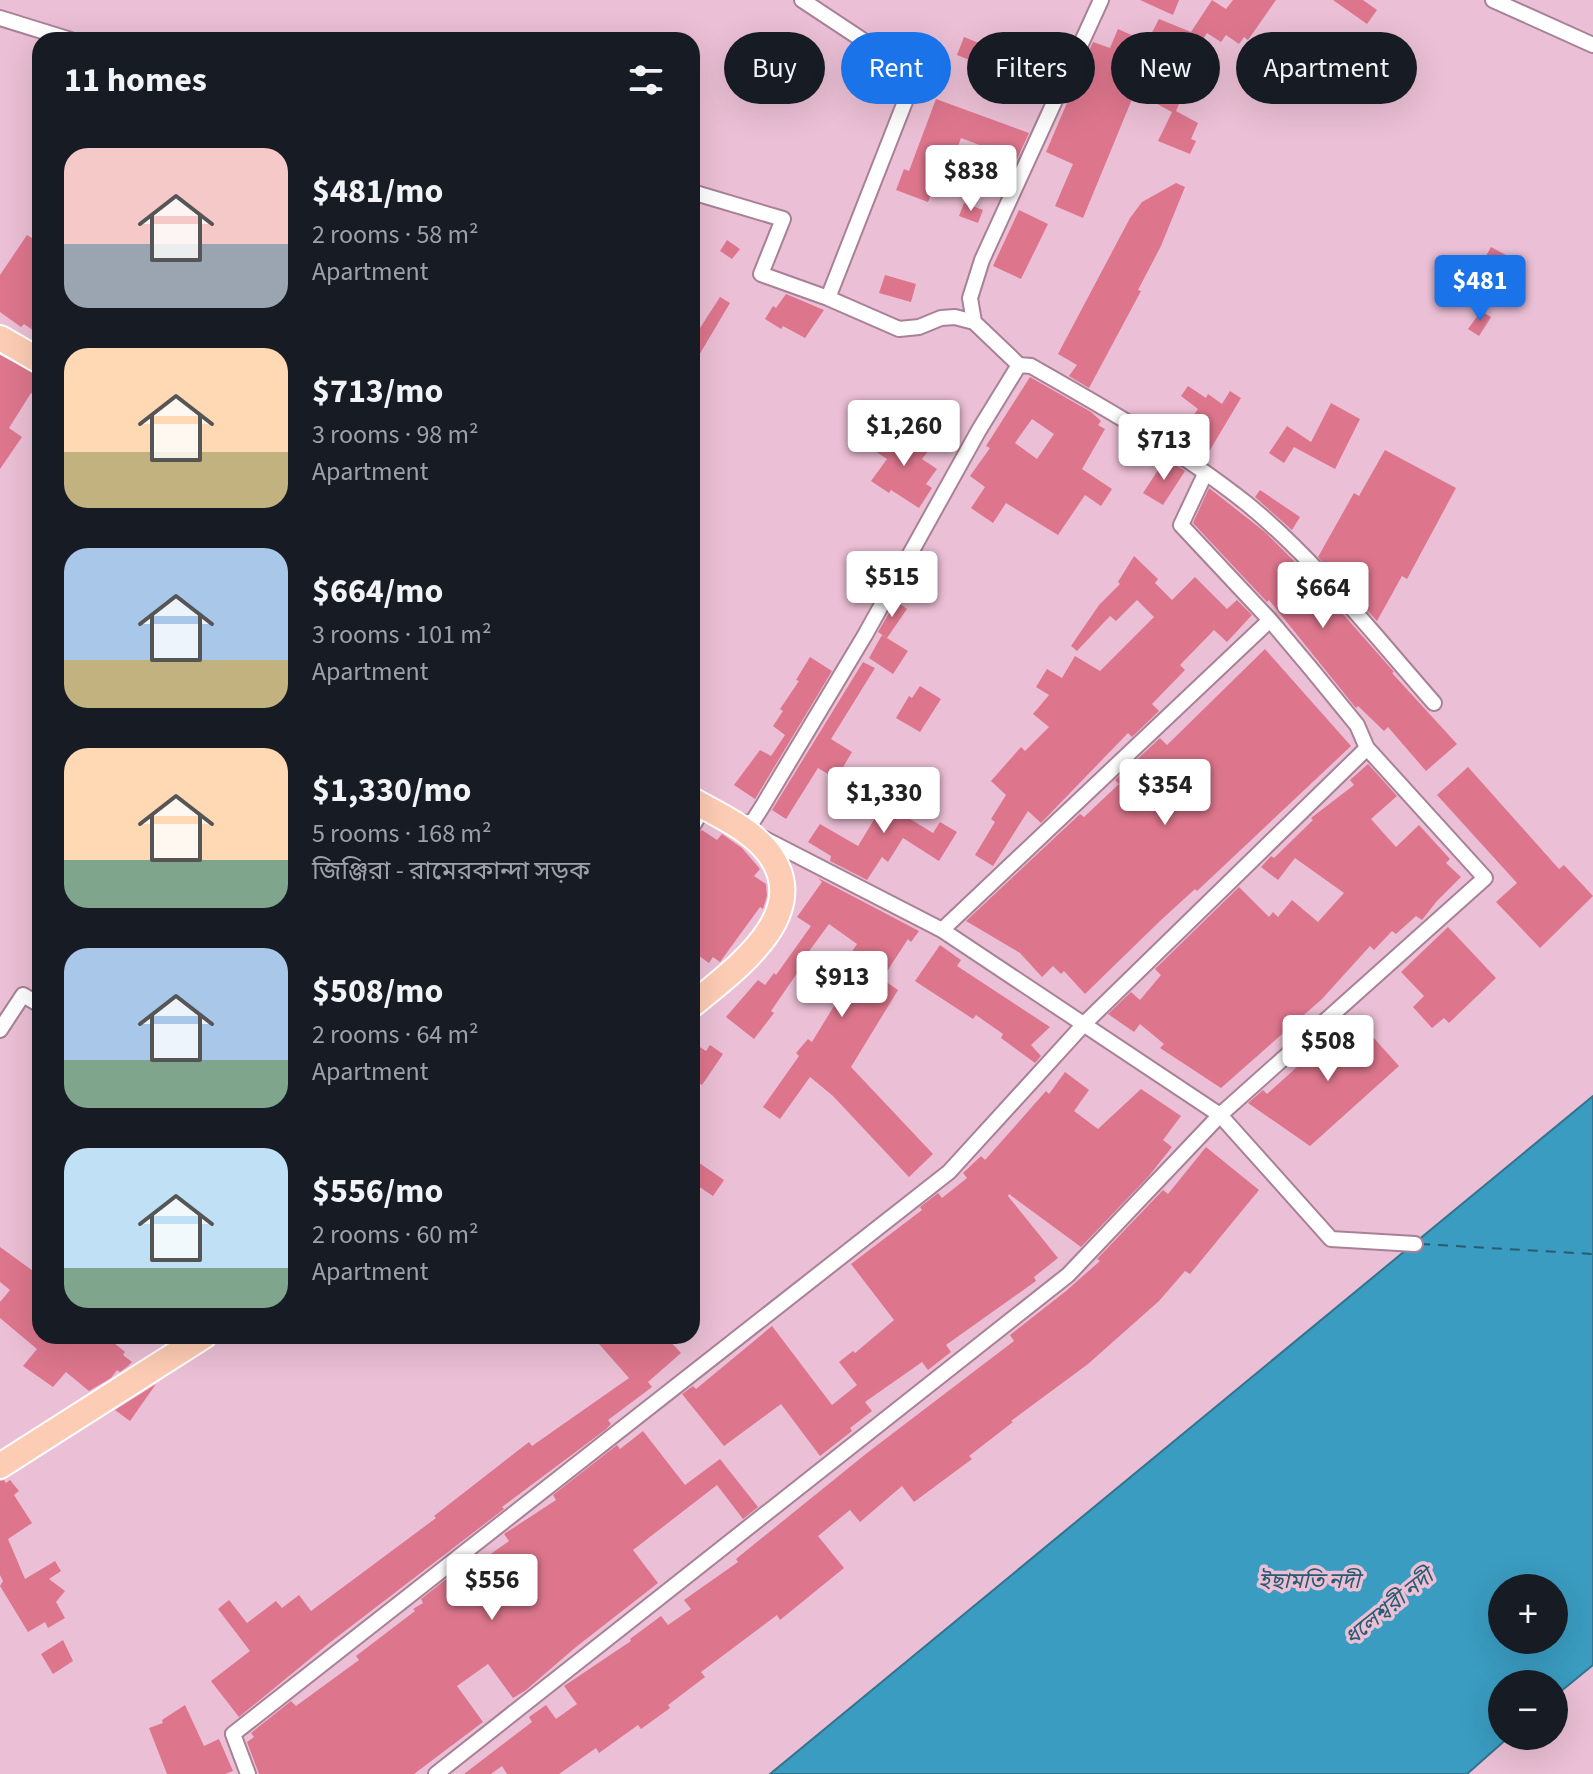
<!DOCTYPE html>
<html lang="en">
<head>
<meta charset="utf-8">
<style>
	:root { --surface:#171b24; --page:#242831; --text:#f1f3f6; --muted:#9ea1a6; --accent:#1a73e8 }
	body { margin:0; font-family:"Source Sans 3","Noto Sans Bengali",sans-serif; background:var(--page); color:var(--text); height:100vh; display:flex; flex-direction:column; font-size:30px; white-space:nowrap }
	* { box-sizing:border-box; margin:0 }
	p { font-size:26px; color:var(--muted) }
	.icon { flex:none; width:44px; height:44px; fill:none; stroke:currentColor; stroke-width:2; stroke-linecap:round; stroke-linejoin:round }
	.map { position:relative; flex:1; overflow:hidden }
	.panel { position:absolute; left:32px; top:32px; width:668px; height:1312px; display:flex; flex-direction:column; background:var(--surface); border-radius:24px; box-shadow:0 8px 32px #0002 }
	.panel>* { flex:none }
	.guide { position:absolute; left:724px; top:32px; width:748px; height:72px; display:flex; gap:16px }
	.tools { position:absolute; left:1488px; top:1574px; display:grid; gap:16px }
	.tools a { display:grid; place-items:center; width:80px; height:80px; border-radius:50%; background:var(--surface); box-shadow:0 8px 32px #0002; font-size:40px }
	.price { position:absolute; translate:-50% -68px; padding:0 18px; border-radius:8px; background:#fff; color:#222; font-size:26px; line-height:52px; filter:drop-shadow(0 2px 4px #0008) }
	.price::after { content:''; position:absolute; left:50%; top:48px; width:24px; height:18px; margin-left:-12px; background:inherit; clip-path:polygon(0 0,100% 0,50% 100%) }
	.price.current { background:var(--accent); color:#fff }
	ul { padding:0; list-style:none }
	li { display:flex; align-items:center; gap:24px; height:200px; padding:0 32px }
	li span { display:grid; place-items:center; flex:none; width:224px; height:160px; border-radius:24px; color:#555 }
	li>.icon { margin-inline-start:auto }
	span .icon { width:96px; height:96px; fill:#fffc; stroke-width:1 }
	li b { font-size:34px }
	h2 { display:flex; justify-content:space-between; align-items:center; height:96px; padding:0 32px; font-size:34px }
	.chip { padding:0 28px; border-radius:36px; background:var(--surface); box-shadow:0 8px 32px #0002; font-size:28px; line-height:72px }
	.chip.current { background:var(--accent); color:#fff }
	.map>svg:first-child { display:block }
</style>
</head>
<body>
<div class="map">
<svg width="1593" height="1774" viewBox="0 0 1593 1774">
	<rect width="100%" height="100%" fill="#ebbfd5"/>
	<!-- water -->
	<path fill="#3a9cc0" stroke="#32738e" stroke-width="2" fill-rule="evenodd" d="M1593,1096V1665L1554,1697V1684H1502V1736H1510L1467,1774H770ZM1502,1588H1554V1640H1502Z"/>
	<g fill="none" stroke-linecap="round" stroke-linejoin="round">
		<!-- ferry -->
		<path stroke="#285c70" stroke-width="2" stroke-dasharray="10 8" stroke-linecap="butt" d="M1420,1244L1593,1254"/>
	</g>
	<!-- building -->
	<path fill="#dd768d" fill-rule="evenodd" d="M1140,0H1179L1173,15Z
		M1212,0L1226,9L1233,0H1276L1248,40L1244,37L1239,44L1226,35L1221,42L1207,33L1184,67L1193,71L1176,111L1198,123L1191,139L1196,141L1190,154L1158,141L1172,112L1135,92L1083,218L1055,206L1073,164L1046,152L1093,42L1110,48L1118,29L1147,42L1159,19L1191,32Z
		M1333,0H1363L1377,10L1367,24Z
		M964,37L1006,54L999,72L957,55Z
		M936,99L1029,133L1017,159L961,138L946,179L938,176L928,202L896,190L904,169L909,171Z
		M1176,183L1185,187L1161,246L1138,290L1141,291L1089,388L1069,376L1077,365L1058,354L1130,218L1142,202Z
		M964,203L983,210L978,223L959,216Z
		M1019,210L1048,224L1021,279L993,266Z
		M27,235L40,243V298L35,306L40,310V335L24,324L21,327L0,312V275Z
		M727,240L740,249L732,259L720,251Z
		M1491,247L1517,261L1495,301L1469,287Z
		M885,275L916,284L911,302L879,293Z
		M786,294L824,310L805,338L783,326L781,329L765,319L773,306L776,308Z
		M720,297L730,303L692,367V323L700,328Z
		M1481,311L1491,317L1479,336L1468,329Z
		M0,355L40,376V386L34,395L31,393L9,428L22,437L0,469Z
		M1030,377L1091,412L1101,421L1098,425L1105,429L1082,469L1112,489L1101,506L1085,495L1058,535L1006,503L993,523L971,508L985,487L970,476L990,448L986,446ZM1032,419L1054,434L1037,459L1015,443Z
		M1188,386L1206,398L1208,394L1222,404L1230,391L1241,398L1204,460L1175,440L1198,409L1181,396Z
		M1331,403L1360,419L1335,469L1294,447L1284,463L1269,453L1287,426L1311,442Z
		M892,427L928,451L922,459L937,469L926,484L932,488L919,508L891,490L889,493L871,481L887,459L875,451Z
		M1385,450L1456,488L1407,579L1402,576L1377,621L1318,557L1354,493L1359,496Z
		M1166,458L1185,471L1163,505L1143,493Z
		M1209,488L1265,532L1313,580L1394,672L1392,673L1457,744L1426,771L1388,727L1384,731L1358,706L1356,708L1269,600L1267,602L1193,523Z
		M1260,490L1300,517L1292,530L1255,497Z
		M1134,556L1158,579L1155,583L1172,600L1195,577L1227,609L1237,600L1252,615L1227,642L1214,630L1180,665L1185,670L1152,704L1159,711L1132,737L1128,733L1041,823L1028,811L993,866L975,855L995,822L991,819L1006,795L991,781L1021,747L1025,751L1049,727L1033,714L1049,695L1036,687L1047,669L1062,678L1075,656L1100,671L1154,617L1137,600L1116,621L1110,616L1077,651L1071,646L1099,605L1120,584L1118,582Z
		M896,601L907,609L887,638L878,632Z
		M882,635L908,651L893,674L869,658Z
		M1265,649L1351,746L1197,891L1195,889L1160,921L1085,994L1064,971L1061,974L1053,966L1042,977L1020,953L966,921L1080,814L1084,817L1119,784L1115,780L1160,738L1167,745Z
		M810,657L832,671L755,799L734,785L760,750L771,756L785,735L773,726L783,711L780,709L799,681L796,680Z
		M863,662L875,668L831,739L852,752L836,779L818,768L786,819L772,810Z
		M920,686L941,699L920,732L896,718L909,696L912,698Z
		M1368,764L1397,796L1371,819L1396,847L1419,825L1450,859L1446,863L1461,877L1437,901L1422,920L1416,916L1396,934L1392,931L1374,950L1370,946L1322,999L1221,1088L1160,1048L1164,1044L1140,1024L1134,1032L1108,1014L1131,992L1140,1000L1161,975L1155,969L1239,887L1269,917L1273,912L1278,917L1292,900L1318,922L1344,893L1295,858L1278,880L1261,867L1271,856L1274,858L1313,820L1311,818L1354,785L1350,780Z
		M1468,767L1559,869L1564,865L1593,896L1540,948L1496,902L1517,883L1437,795Z
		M900,770L917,780L897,811L933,833L940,822L957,832L939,861L903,838L888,862L882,857L867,880L830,861L831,856L808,842L820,824L858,846L886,800L884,799Z
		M841,783L855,792L845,807L831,799Z
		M702,830L717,840L722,834L742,848L760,869L754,876L766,884L767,896L763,909L760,907L720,962L713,957L709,963L692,951V838Z
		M818,878L919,931L911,942L908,939L882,979L898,990L851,1067L933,1154L909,1177L833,1096L810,1077L780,1119L763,1107L799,1056L796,1053L808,1039L812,1042L862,960L851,953L857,944L829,924L807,954L809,956L771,1011L774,1013L754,1039L726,1017L758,980L765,985L774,973L776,975L811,926L797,917L822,882Z
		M1448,927L1496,978L1449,1023L1444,1018L1432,1028L1413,1007L1424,996L1401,972Z
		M940,945L961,960L957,966L1050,1027L1031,1045L1041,1056L1035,1063L1001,1038L1003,1034L976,1015L973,1019L915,981Z
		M1354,1016L1399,1066L1310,1146L1248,1103L1263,1090L1267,1094Z
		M692,1042L706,1051L710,1045L723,1054L702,1085L692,1078Z
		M1065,1072L1089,1090L1074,1111L1098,1129L1141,1089L1181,1116L1163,1140L1172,1147L1148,1177L1081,1247L1009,1194L1008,1196L1058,1258L1034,1277L1036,1281L946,1345L951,1352L928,1370L922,1362L865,1402L872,1411L850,1428L852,1431L820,1456L781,1404L724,1446L682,1394L693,1386L696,1389L772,1326L832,1405L857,1385L839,1362L853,1351L855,1353L894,1320L851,1264L922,1210L920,1207L938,1193L942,1198L967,1178L963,1173L981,1156L985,1160L1046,1091L1049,1094Z
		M1206,1147L1259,1190L1190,1274L1185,1271L1159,1301L1088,1364L1011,1421L1013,1422L969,1456L972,1459L914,1502L902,1486L860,1522L850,1510L818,1536L844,1568L780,1620L777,1615L701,1672L705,1677L668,1705L670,1708L641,1729L638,1725L599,1753L596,1748L559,1774H507L502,1766L491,1774H464L532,1722L529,1717L546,1705L556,1719L577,1704L564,1686L631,1641L630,1639L661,1616L668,1625L691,1609L684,1600L738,1562L736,1559L867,1453L1014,1341L1010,1335L1066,1291L1100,1261L1097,1259L1163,1190L1168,1194Z
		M692,1158L724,1180L713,1196L692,1182Z
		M0,1247L40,1276V1336H106L125,1352L123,1355L132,1362L128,1366L120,1372L117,1370L111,1378L89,1391L66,1372L53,1387L23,1366L37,1349L0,1318V1302L10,1290L0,1282Z
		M592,1336H665L681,1353L648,1382L652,1387L608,1420L611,1424L605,1430L502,1507L504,1509L328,1644L239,1717L211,1681L250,1651L218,1609L229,1600L247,1623L276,1601L282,1608L299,1595L311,1611L436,1518L434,1516L529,1442L532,1446L629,1378Z
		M156,1384L130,1421L115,1410Z
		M643,1431L685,1485L720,1459L758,1507L743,1519L717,1485L633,1550L658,1583L576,1647L526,1690L513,1698L488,1664L457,1686L483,1722L414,1774H259L247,1742L254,1737L251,1733L291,1701L296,1706L359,1660L356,1656L415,1611L413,1609L423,1603L421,1599L464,1565L467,1570L474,1566L509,1541L504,1534L556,1500L553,1495L617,1445L620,1449Z
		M4,1480L6,1483L10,1480L19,1491L14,1495L32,1523L8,1539L25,1579L55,1561L61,1571L49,1579L65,1591L56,1602L65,1618L48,1628L45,1622L28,1632L0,1586L3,1581L0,1575V1481Z
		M63,1640L73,1661L53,1674L41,1654Z
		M185,1705L204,1746L219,1739L233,1771L225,1774H167L149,1728L163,1723L162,1720Z"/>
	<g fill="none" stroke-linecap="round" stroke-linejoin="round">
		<defs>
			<path id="minor" d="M802,0L867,43L910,89L828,298
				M1493,0L1593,45
				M0,18L71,40
				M692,192L783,219L761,274L828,298L899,329L919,327L941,318L955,317L974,322
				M1019,365L1031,366C1105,408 1179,450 1246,503C1314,558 1376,637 1434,703
				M692,827L704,807
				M741,827L737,825L753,821L762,807L865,635L979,430L1019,365L974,322L970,298L982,260L1101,0
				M763,838L942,930L1220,1115L1485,878L1367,748L1357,725L1312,670L1270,620L1181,525L1205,474
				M942,930L1270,620
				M0,1030L23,995L40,1005
				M248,1774L233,1734L949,1172L1085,1023L1367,748
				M436,1774L1068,1275L1220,1115L1331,1239L1415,1244"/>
			<path id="primary" d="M0,338L40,361
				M692,800C718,815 749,828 768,852C815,914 734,970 692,1005
				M0,1466L204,1336"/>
		</defs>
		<!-- minor casing -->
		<use href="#minor" stroke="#a98196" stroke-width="18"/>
		<!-- primary casing -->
		<use href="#primary" stroke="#fff" stroke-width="28"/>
		<!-- minor -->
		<use href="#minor" stroke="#fff" stroke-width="14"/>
		<!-- primary -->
		<use href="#primary" stroke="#fdccb4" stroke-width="24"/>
	</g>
	<g text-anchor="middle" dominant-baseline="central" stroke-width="7" stroke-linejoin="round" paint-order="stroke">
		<!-- water labels -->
		<g font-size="22" font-style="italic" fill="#285c70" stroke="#ebbfd5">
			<text x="1309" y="1581">ইছামতি নদী</text>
			<text transform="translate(1389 1607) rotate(-39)">ধলেশ্বরী নদী</text>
		</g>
	</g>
</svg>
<div class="tools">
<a>+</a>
<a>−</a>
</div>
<b class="price" style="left:971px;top:213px">$838</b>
<b class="price current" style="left:1480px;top:323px">$481</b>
<b class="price" style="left:904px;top:468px">$1,260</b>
<b class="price" style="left:1164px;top:482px">$713</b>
<b class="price" style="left:892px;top:619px">$515</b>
<b class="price" style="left:1323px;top:630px">$664</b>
<b class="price" style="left:1165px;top:827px">$354</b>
<b class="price" style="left:884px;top:835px">$1,330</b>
<b class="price" style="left:842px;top:1019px">$913</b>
<b class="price" style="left:1328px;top:1083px">$508</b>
<b class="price" style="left:492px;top:1622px">$556</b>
<div class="guide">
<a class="chip">Buy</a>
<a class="chip current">Rent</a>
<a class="chip">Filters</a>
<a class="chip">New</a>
<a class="chip">Apartment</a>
</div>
<section class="panel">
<h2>11 homes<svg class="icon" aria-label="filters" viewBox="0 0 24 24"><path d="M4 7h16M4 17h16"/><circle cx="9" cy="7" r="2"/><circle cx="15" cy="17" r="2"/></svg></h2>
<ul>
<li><span style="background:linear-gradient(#f6c9c9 60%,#9aa5b1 0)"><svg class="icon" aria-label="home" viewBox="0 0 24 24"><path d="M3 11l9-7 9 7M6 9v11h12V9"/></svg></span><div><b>$481/mo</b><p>2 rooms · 58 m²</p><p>Apartment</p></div></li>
<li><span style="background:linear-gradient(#ffd9b3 65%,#c2b280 0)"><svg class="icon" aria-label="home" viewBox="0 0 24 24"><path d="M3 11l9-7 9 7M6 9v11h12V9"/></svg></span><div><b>$713/mo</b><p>3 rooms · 98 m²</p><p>Apartment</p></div></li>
<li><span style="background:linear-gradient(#a9c7e8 70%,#c2b280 0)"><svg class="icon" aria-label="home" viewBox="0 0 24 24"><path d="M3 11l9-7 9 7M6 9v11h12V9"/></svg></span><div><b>$664/mo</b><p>3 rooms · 101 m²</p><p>Apartment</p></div></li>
<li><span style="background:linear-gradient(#ffd9b3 70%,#7fa58c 0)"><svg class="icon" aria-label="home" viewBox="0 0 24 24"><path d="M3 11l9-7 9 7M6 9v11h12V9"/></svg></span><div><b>$1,330/mo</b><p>5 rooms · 168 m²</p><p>জিঞ্জিরা - রামেরকান্দা সড়ক</p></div></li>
<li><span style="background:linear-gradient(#a9c7e8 70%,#7fa58c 0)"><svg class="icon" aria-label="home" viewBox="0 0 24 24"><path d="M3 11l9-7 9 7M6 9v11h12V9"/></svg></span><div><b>$508/mo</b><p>2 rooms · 64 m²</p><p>Apartment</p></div></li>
<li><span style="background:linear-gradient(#bfe0f5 75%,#7fa58c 0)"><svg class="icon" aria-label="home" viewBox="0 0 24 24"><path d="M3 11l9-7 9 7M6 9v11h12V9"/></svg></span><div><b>$556/mo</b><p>2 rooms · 60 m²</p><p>Apartment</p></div></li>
</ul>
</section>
</div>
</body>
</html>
